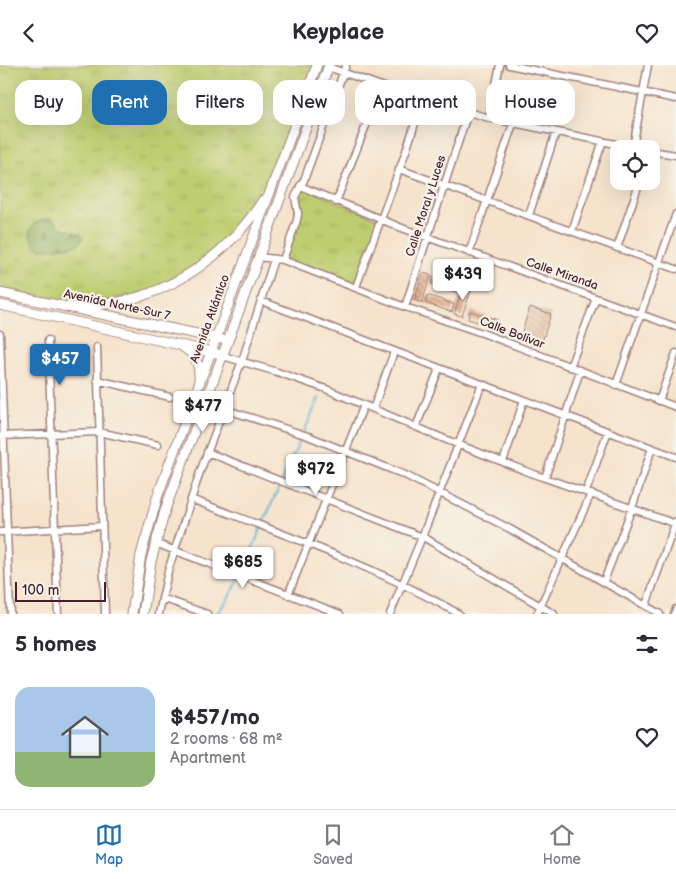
<!DOCTYPE html>
<html lang="en">
<head>
<meta charset="utf-8">
<style>
	:root { --surface:#fff; --page:#f7f7f7; --text:#2b2b33; --muted:#7c7c81; --line:#e1e1e2; --accent:#1f6fb2 }
	body { margin:0; font-family:"Balsamiq Sans",sans-serif; background:var(--page); color:var(--text); height:100vh; display:flex; flex-direction:column; font-size:19px; white-space:nowrap }
	* { box-sizing:border-box; margin:0 }
	p { font-size:16px; color:var(--muted) }
	.icon { flex:none; width:28px; height:28px; fill:none; stroke:currentColor; stroke-width:2; stroke-linecap:round; stroke-linejoin:round }
	.map { position:relative; height:549px; overflow:hidden }
	.drawer { display:flex; flex-direction:column; background:var(--surface); flex:1 }
	.drawer>* { flex:none }
	.banner { position:absolute; left:15px; top:15px; width:646px; height:45px; display:flex; gap:10px }
	.buttons { position:absolute; left:610px; top:75px; display:grid; gap:10px }
	.buttons a { display:grid; place-items:center; width:50px; height:50px; border-radius:10px; background:var(--surface); box-shadow:0 5px 20px #0002; font-size:25px }
	.scale { position:absolute; left:15px; bottom:12px; width:91px; box-sizing:border-box; padding-left:5px; border:2px solid #4a1f2b; border-top:0; font-size:14px; line-height:18px; white-space:nowrap; color:#4a1f2b; -webkit-text-stroke:4px #f7f3e8; paint-order:stroke }
	.price { position:absolute; translate:-50% -42px; padding:0 11px; border-radius:5px; background:#fff; color:#222; font-size:16px; line-height:32px; filter:drop-shadow(0 1px 2px #0008) }
	.price::after { content:''; position:absolute; left:50%; top:30px; width:15px; height:11px; margin-left:-8px; background:inherit; clip-path:polygon(0 0,100% 0,50% 100%) }
	.price.on { background:var(--accent); color:#fff }
	ul { padding:0; list-style:none }
	li { display:flex; align-items:center; gap:15px; height:125px; padding:0 15px }
	li+li { border-top:1px solid var(--line) }
	li span { display:grid; place-items:center; flex:none; width:140px; height:100px; border-radius:15px; color:#555 }
	li>.icon { margin-inline-start:auto }
	span .icon { width:60px; height:60px; fill:#fffc; stroke-width:1 }
	li b { font-size:21px }
	h2 { display:flex; justify-content:space-between; align-items:center; height:60px; padding:0 15px; font-size:21px }
	.chip { padding:0 18px; border-radius:15px; background:var(--surface); box-shadow:0 5px 20px #0002; font-size:18px; line-height:45px }
	.chip.on { background:var(--accent); color:#fff }
	header { display:flex; justify-content:space-between; align-items:center; height:65px; padding:0 15px; background:var(--surface); font-size:22px; font-weight:600 }
	.dock { display:flex; justify-content:space-around; align-items:center; height:70px; border-top:1px solid var(--line); background:var(--surface); font-size:14px; color:var(--muted) }
	.dock a { display:grid; justify-items:center; gap:2px }
	.dock .on { color:var(--accent) }
	.map>svg:first-child { display:block }
</style>
</head>
<body>
<header><svg class="icon" aria-label="back" viewBox="0 0 24 24"><path d="M15 5l-7 7 7 7"/></svg>Keyplace<svg class="icon" aria-label="heart" viewBox="0 0 24 24"><path d="M12 20l-8-8c-3-5 5-10 8-4 3-6 11-1 8 4z"/></svg></header>
<div class="map">
<svg width="676" height="549" viewBox="0 0 676 549">
	<defs>
		<pattern id="grass-tufts" width="24" height="20" patternUnits="userSpaceOnUse" patternTransform="scale(1.25)"><rect width="24" height="20" fill="#becd70"/><path d="M3 7l-1-3M5 7V3M7 7l1-3M15 17l-1-3M17 17v-4M19 17l1-3" fill="none" stroke="#a5b061"/></pattern>
		<pattern id="forest-firs" width="22" height="20" patternUnits="userSpaceOnUse" patternTransform="scale(1.25)"><rect width="22" height="20" fill="#96b062"/><path d="M5 1l3.5 6h-7zM16 11l3.5 6h-7z" fill="#7c8f51"/></pattern>
		<pattern id="building-back-hatch" width="6" height="6" patternUnits="userSpaceOnUse" patternTransform="scale(1.25)"><rect width="6" height="6" fill="#e3b092"/><path d="M-1 5l2 2M0 0l6 6M5-1l2 2" fill="none" stroke="#ba8f77"/></pattern>
	</defs>
	<rect width="100%" height="100%" fill="#f7f3e8"/>
	<filter id="ink" filterUnits="userSpaceOnUse"><feTurbulence type="fractalNoise" baseFrequency=".02" numOctaves="2"/><feDisplacementMap in="SourceGraphic" scale="10" xChannelSelector="R" yChannelSelector="G"/><feConvolveMatrix kernelMatrix="1 2 1 2 8 2 1 2 1" color-interpolation-filters="sRGB"/></filter>
	<filter id="wash" filterUnits="userSpaceOnUse"><feTurbulence type="fractalNoise" baseFrequency=".0096" numOctaves="4" result="noise"/><feDisplacementMap in="SourceGraphic" scale="20" xChannelSelector="R" yChannelSelector="G"/><feGaussianBlur stdDeviation="1.12" result="paint"/><feColorMatrix in="noise" values="0 0 0 0 0 0 0 0 0 0 0 0 0 0 0 0 0 1.4 0 .05"/><feComposite in="paint" operator="in"/></filter>
	<g filter="url(#wash)">
		<rect width="100%" height="100%" fill="#f5e3cc"/>
		<!-- grass -->
		<path fill="url(#grass-tufts)" stroke="#84764e" d="M0,0H317L264,133L223,183L150,228L65,242L0,228Z
			M300,121L381,155L356,222L283,195L297,155L295,139Z"/>
		<!-- forest -->
		<path fill="url(#forest-firs)" stroke="#706846" d="M44,154H52L62,163L78,168L82,171V175C80,177 79,179 77,180C74,181 45,185 41,184C37,183 35,180 33,177C25,165 33,158 44,154Z"/>
		<g fill="none" stroke-linecap="round" stroke-linejoin="round">
			<!-- stream -->
			<path stroke="#51adcf" stroke-width="2" d="M304,367L319,333
				M263,458L302,371
				M242,509L261,463
				M217,549L232,527L240,513"/>
		</g>
		<g id="blocks">
			<!-- building -->
			<path fill="url(#building-back-hatch)" d="M423,208L431,210L422,238L414,235Z
				M433,211L460,220L458,228L431,219Z
				M463,221L472,223L462,251L454,249Z
				M427,230L454,239L452,247L425,238Z
				M530,242L551,249L542,277L521,270Z
				M470,246L498,255L496,262L468,254Z"/>
		</g>
	</g>
	<g filter="url(#ink)">
		<use href="#blocks" fill-opacity="0" stroke="#a0817c" stroke-width="1"/>
		<g fill="none" stroke-linecap="round" stroke-linejoin="round">
			<defs>
				<path id="street" d="M509,0L676,34
					M328,2L390,24L489,53L640,84
					M489,53L500,0
					M633,82L648,0
					M651,86L676,90
					M399,104L676,204
					M300,121L402,163L676,262
					M336,137L371,48
					M529,150L556,67
					M572,166L603,76
					M617,183L640,116
					M469,188L513,59
					M259,192L283,195L405,242L485,269L676,342
					M283,195L297,155L298,149L295,132L304,115L346,0
					M356,222L405,89L423,34
					M261,236L676,392
					M405,242L468,47
					M0,269L10,549
					M48,275L58,549
					M97,282L105,549
					M223,291L277,307L326,324L447,375L531,408L676,459
					M570,302L596,233
					M97,315L170,332
					M616,320L676,149
					M659,336L676,288
					M224,344L308,371L405,410L510,464L660,549
					M373,344L394,287
					M416,362L439,304
					M1,371L99,367L158,380
					M207,387L425,473L554,549
					M503,397L524,335
					M545,413L580,306
					M586,427L608,366
					M191,434C282,469 375,501 459,549
					M0,467L102,461
					M155,478L340,549
					M604,516L632,443L652,383
					M288,530L364,340
					M162,533L207,549
					M646,540L676,456
					M159,549L168,506L200,407L243,293L274,194
					M390,549L422,472L482,319
					M537,549L591,429
					M674,549L676,544"/>
				<path id="secondary" d="M0,228L221,274
					M0,240L216,288
					M65,242C83,241 101,240 119,237C178,225 231,186 263,135
					M183,282C195,289 200,301 199,315
					M132,549L141,490L158,430L317,0
					M143,549L151,496L166,442L228,276L329,0"/>
			</defs>
			<!-- street casing -->
			<use href="#street" stroke="#a0817c" stroke-width="9"/>
			<!-- secondary casing -->
			<use href="#secondary" stroke="#a0817c" stroke-width="11"/>
			<!-- street -->
			<use href="#street" stroke="#fff" stroke-width="6"/>
			<!-- secondary -->
			<use href="#secondary" stroke="#fff" stroke-width="9"/>
		</g>
	</g>
	<g text-anchor="middle" dominant-baseline="central" stroke-width="4.5" stroke-linejoin="round" paint-order="stroke">
		<!-- street labels -->
		<g font-size="12" fill="#4a1f2b" stroke="#f7f3e8">
			<text transform="translate(426 141) rotate(-72)">Calle Moral y Luces</text>
			<text transform="translate(562 209) rotate(19)">Calle Miranda</text>
			<text transform="translate(117 240) rotate(12)">Avenida Norte-Sur 7</text>
			<text transform="translate(210 254) rotate(-70)">Avenida Atlántico</text>
			<text transform="translate(512 268) rotate(21)">Calle Bolívar</text>
		</g>
	</g>
</svg>
<div class="buttons">
<a><svg class="icon" aria-label="locate" viewBox="0 0 24 24"><circle cx="12" cy="12" r="6"/><path d="M12 2v4M12 18v4M2 12h4M18 12h4"/></svg></a>
</div>
<div class="scale">100 m</div>
<b class="price" style="left:463px;top:236px">$439</b>
<b class="price on" style="left:60px;top:321px">$457</b>
<b class="price" style="left:203px;top:368px">$477</b>
<b class="price" style="left:316px;top:431px">$972</b>
<b class="price" style="left:243px;top:524px">$685</b>
<div class="banner">
<a class="chip">Buy</a>
<a class="chip on">Rent</a>
<a class="chip">Filters</a>
<a class="chip">New</a>
<a class="chip">Apartment</a>
<a class="chip">House</a>
</div>
</div>
<section class="drawer">
<h2>5 homes<svg class="icon" aria-label="filters" viewBox="0 0 24 24"><path d="M4 7h16M4 17h16"/><circle cx="9" cy="7" r="2"/><circle cx="15" cy="17" r="2"/></svg></h2>
<ul>
<li><span style="background:linear-gradient(#a9c7e8 65%,#8fb573 0)"><svg class="icon" aria-label="home" viewBox="0 0 24 24"><path d="M3 11l9-7 9 7M6 9v11h12V9"/></svg></span><div><b>$457/mo</b><p>2 rooms · 68 m²</p><p>Apartment</p></div><svg class="icon" aria-label="heart" viewBox="0 0 24 24"><path d="M12 20l-8-8c-3-5 5-10 8-4 3-6 11-1 8 4z"/></svg></li>
</ul>
</section>
<nav class="dock">
<a class="on"><svg class="icon" aria-label="map" viewBox="0 0 24 24"><path d="M3 6l6-2 6 2 6-2v14l-6 2-6-2-6 2zM9 4v14M15 6v14"/></svg>Map</a>
<a><svg class="icon" aria-label="saved" viewBox="0 0 24 24"><path d="M7 4h10v16l-5-4-5 4z"/></svg>Saved</a>
<a><svg class="icon" aria-label="home" viewBox="0 0 24 24"><path d="M3 11l9-7 9 7M6 9v11h12V9"/></svg>Home</a>
</nav>
</body>
</html>
